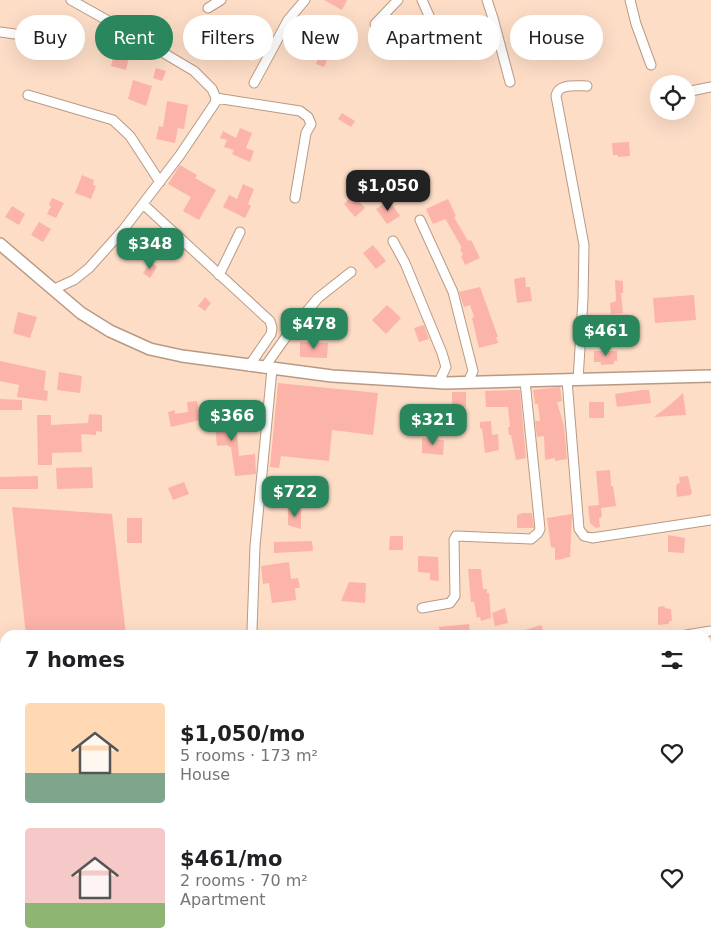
<!DOCTYPE html>
<html lang="en">
<head>
<meta charset="utf-8">
<style>
	:root { --surface:#fff; --page:#f6f6f6; --text:#202124; --muted:#757577; --accent:#29865d }
	body { margin:0; font-family:"DejaVu Sans",sans-serif; background:var(--page); color:var(--text); height:100vh; display:flex; flex-direction:column; font-size:19px; white-space:nowrap }
	* { box-sizing:border-box; margin:0 }
	p { font-size:16px; color:var(--muted) }
	.icon { flex:none; width:28px; height:28px; fill:none; stroke:currentColor; stroke-width:2; stroke-linecap:round; stroke-linejoin:round }
	.map { position:relative; flex:1; overflow:hidden }
	.sheet { position:absolute; left:0px; top:630px; width:711px; height:320px; display:flex; flex-direction:column; background:var(--surface); border-radius:15px 15px 0 0; box-shadow:0 5px 20px #0002 }
	.sheet>* { flex:none }
	.guide { position:absolute; left:15px; top:15px; width:681px; height:45px; display:flex; gap:10px }
	.fabs { position:absolute; left:650px; top:75px; display:grid; gap:10px }
	.fabs a { display:grid; place-items:center; width:45px; height:45px; border-radius:50%; background:var(--surface); box-shadow:0 5px 20px #0002; font-size:25px }
	.price { position:absolute; translate:-50% -42px; padding:0 11px; border-radius:10px; background:var(--accent); color:#fff; font-size:16px; line-height:32px; filter:drop-shadow(0 1px 2px #0008) }
	.price::after { content:''; position:absolute; left:50%; top:30px; width:15px; height:11px; margin-left:-8px; background:inherit; clip-path:polygon(0 0,100% 0,50% 100%) }
	.price.on { background:#222; color:#fff }
	ul { padding:0; list-style:none }
	li { display:flex; align-items:center; gap:15px; height:125px; padding:0 25px }
	li span { display:grid; place-items:center; flex:none; width:140px; height:100px; border-radius:5px; color:#555 }
	li>.icon { margin-inline-start:auto }
	span .icon { width:60px; height:60px; fill:#fffc; stroke-width:1 }
	li b { font-size:21px }
	h2 { display:flex; justify-content:space-between; align-items:center; height:60px; padding:0 25px; font-size:21px }
	.chip { padding:0 18px; border-radius:22px; background:var(--surface); box-shadow:0 5px 20px #0002; font-size:18px; line-height:45px }
	.chip.on { background:var(--accent); color:#fff }
	.map>svg:first-child { display:block }
</style>
</head>
<body>
<div class="map">
<svg width="711" height="950" viewBox="0 0 711 950">
	<rect width="100%" height="100%" fill="#fdddc6"/>
	<!-- building -->
	<path fill="#fcb3a8" d="M324,0H347L342,10Z
		M264,19L266,29L258,31L260,40L250,42L246,23Z
		M418,26L432,38L420,52L413,46L417,41L410,35Z
		M320,52L329,55L324,67L316,64Z
		M114,54L129,57L126,70L111,66Z
		M156,68L166,71L162,81L153,78Z
		M133,80L152,86L146,106L128,99Z
		M167,101L188,105L184,129L178,128L175,143L156,139L159,126L163,127Z
		M342,113L355,121L351,127L338,119Z
		M240,128L252,133L246,148L254,151L250,162L232,154L234,150L224,147L227,140L220,138L223,131L236,138Z
		M629,142L630,156L618,157V155H613L612,143Z
		M180,165L197,175L195,178L216,190L199,220L183,211L191,197L168,184Z
		M82,175L94,180L93,185L96,186L91,199L75,193Z
		M243,184L254,189L248,204L251,206L245,218L223,207L229,195L237,199Z
		M353,195L365,208L355,217L344,204Z
		M52,198L64,203L56,218L47,214L51,206L49,205Z
		M448,199L456,216L454,217L468,241L471,240L480,258L465,265L461,256L463,255L460,249L462,248L446,220L445,219L433,224L426,209Z
		M389,200L400,216L387,224L376,209Z
		M12,206L25,214L19,225L5,217Z
		M39,222L51,229L43,242L31,235Z
		M373,245L386,261L376,269L363,253Z
		M152,263L157,267L150,278L143,273L149,264L151,265Z
		M525,277L526,287H530L532,301L517,303L514,279Z
		M615,280L623,281V293H621L623,313L611,314L610,303L616,301Z
		M480,287L498,337H496L498,343L479,348L472,318L474,317L470,305L464,307L459,292Z
		M694,295L696,320L655,323L653,298Z
		M205,297L211,303L205,311L198,306Z
		M387,305L401,318L386,334L372,320Z
		M18,312L37,317L30,338L13,333Z
		M424,325L429,339L419,342L414,328Z
		M300,342L328,343L327,358L300,357Z
		M594,351H617V361H614V364L601,365V362H594Z
		M0,361L46,371L44,390L48,391L47,401L17,397L19,385L0,381Z
		M59,372L82,376L80,393L57,390Z
		M278,383L378,393L373,435L332,430L329,461L281,456L279,468L270,467Z
		M560,387L562,401L557,402L564,426L567,459L555,461V458L545,460L544,436L537,437L535,421H540L538,404H535L533,390Z
		M520,390L526,458L516,460L511,435H509L508,427H510L508,407H486L485,391Z
		M642,390H649L651,403L617,407L615,394Z
		M452,392H466V407H452Z
		M683,393L686,415L654,417L671,404Z
		M0,399L22,400V410H0Z
		M197,401L200,420L171,427L168,412L175,410V414L188,412L187,402Z
		M589,402H604V418H589Z
		M210,407H223V416L235,415L239,456L255,454L256,474L235,476L231,447H229L228,445L217,446L214,413H210Z
		M89,414L102,415V432L96,431V435L81,434L82,452L52,453V465H38L37,415H51V425L88,423Z
		M491,421L492,435L498,434L499,450L485,453L482,428L480,429V422Z
		M422,438L444,440L443,455L422,453Z
		M92,467L93,488L57,489L56,468Z
		M610,470L611,486H613L616,506L601,508L602,515L601,518H599L600,527L596,528L590,523L588,506L599,505L596,471Z
		M38,476V489H0V477Z
		M688,476L692,493L690,495L677,497L676,488L677,484L680,483L679,477Z
		M184,482L189,494L173,500L168,488Z
		M316,484H322L323,499L314,500V497H309V490H312V486H316Z
		M12,507L112,514L126,635H26Z
		M288,508H301V529L288,525Z
		M523,513H532L534,528H517V515Z
		M572,514L570,557L564,558V559L555,560V548L551,547L547,518Z
		M127,518H142V543H127Z
		M668,535L685,538L684,553L668,552Z
		M390,536H403V550H389Z
		M312,541L313,551L274,553V542Z
		M418,556L438,557L439,581L430,580V573L418,572Z
		M289,562L291,579L298,578L300,588H295L296,600L272,603L269,583L263,584L261,566Z
		M468,569H481L483,589H487V593H489L491,618L481,621L480,617L477,618L474,602H471Z
		M349,582L366,583L365,603L341,601Z
		M664,606L665,608L671,609L672,621H670L668,624L658,625V607Z
		M505,608L508,623L495,626L492,613Z
		M469,624L470,635H440L439,627Z
		M541,625L545,635H527L525,630Z"/>
	<g fill="none" stroke-linecap="round" stroke-linejoin="round">
		<defs>
			<path id="street" d="M422,0L442,45
				M487,0L493,18L510,82
				M630,0L636,24L651,65
				M208,8L221,0
				M375,24L398,0
				M0,32L15,34
				M254,83L288,20L305,0
				M686,92L711,87
				M28,95L113,120L130,136L160,182
				M216,98L300,111L308,117L311,124L306,133L295,198
				M143,204L270,321L272,328L271,334L249,366
				M420,220L453,292L473,371L468,382
				M393,241L405,263L442,353L446,367L439,382
				M219,275L240,232
				M54,289L74,280L89,268L123,230L180,155L215,103L216,98L212,89L194,71L130,33L71,0
				M264,368L288,334L318,298L351,272
				M567,380L579,529L584,536L592,538L711,520
				M578,380L583,299L584,245L556,96C558,83 577,86 587,86
				M422,608L450,603L455,596L454,540L456,536L531,539L538,533L540,529L525,381
				M252,630L255,546L272,369
				M686,635L711,631
				M706,737L711,732
				M147,945V950
				M278,945V950
				M642,945V950"/>
			<path id="secondary" d="M0,244L81,313L110,331L150,349L182,356L332,376L445,383L711,376
				M706,891L711,892
				M0,944L5,943"/>
		</defs>
		<!-- street casing -->
		<use href="#street" stroke="#b89a84" stroke-width="11"/>
		<!-- secondary casing -->
		<use href="#secondary" stroke="#b89a84" stroke-width="14"/>
		<!-- path -->
		<path stroke="#a08978" stroke-width="1" stroke-dasharray="1 4" stroke-linecap="butt" d="M469,945V950"/>
		<!-- street -->
		<use href="#street" stroke="#fff" stroke-width="9"/>
		<!-- secondary -->
		<use href="#secondary" stroke="#fff" stroke-width="11"/>
	</g>
</svg>
<div class="fabs">
<a><svg class="icon" aria-label="locate" viewBox="0 0 24 24"><circle cx="12" cy="12" r="6"/><path d="M12 2v4M12 18v4M2 12h4M18 12h4"/></svg></a>
</div>
<b class="price on" style="left:388px;top:212px">$1,050</b>
<b class="price" style="left:150px;top:270px">$348</b>
<b class="price" style="left:314px;top:350px">$478</b>
<b class="price" style="left:606px;top:357px">$461</b>
<b class="price" style="left:232px;top:442px">$366</b>
<b class="price" style="left:433px;top:446px">$321</b>
<b class="price" style="left:295px;top:518px">$722</b>
<div class="guide">
<a class="chip">Buy</a>
<a class="chip on">Rent</a>
<a class="chip">Filters</a>
<a class="chip">New</a>
<a class="chip">Apartment</a>
<a class="chip">House</a>
</div>
<section class="sheet">
<h2>7 homes<svg class="icon" aria-label="filters" viewBox="0 0 24 24"><path d="M4 7h16M4 17h16"/><circle cx="9" cy="7" r="2"/><circle cx="15" cy="17" r="2"/></svg></h2>
<ul>
<li><span style="background:linear-gradient(#ffd9b3 70%,#7fa58c 0)"><svg class="icon" aria-label="home" viewBox="0 0 24 24"><path d="M3 11l9-7 9 7M6 9v11h12V9"/></svg></span><div><b>$1,050/mo</b><p>5 rooms · 173 m²</p><p>House</p></div><svg class="icon" aria-label="heart" viewBox="0 0 24 24"><path d="M12 20l-8-8c-3-5 5-10 8-4 3-6 11-1 8 4z"/></svg></li>
<li><span style="background:linear-gradient(#f6c9c9 75%,#8fb573 0)"><svg class="icon" aria-label="home" viewBox="0 0 24 24"><path d="M3 11l9-7 9 7M6 9v11h12V9"/></svg></span><div><b>$461/mo</b><p>2 rooms · 70 m²</p><p>Apartment</p></div><svg class="icon" aria-label="heart" viewBox="0 0 24 24"><path d="M12 20l-8-8c-3-5 5-10 8-4 3-6 11-1 8 4z"/></svg></li>
</ul>
</section>
</div>
</body>
</html>
